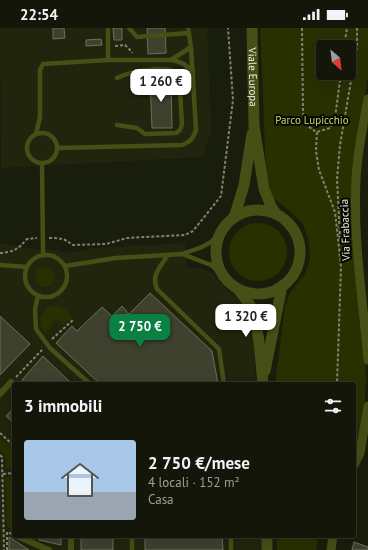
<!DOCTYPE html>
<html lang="it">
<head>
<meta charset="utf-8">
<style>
	:root { --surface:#131608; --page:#1c1f12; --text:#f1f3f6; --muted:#9d9f9c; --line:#323529; --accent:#0b8043 }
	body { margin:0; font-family:"PT Sans",sans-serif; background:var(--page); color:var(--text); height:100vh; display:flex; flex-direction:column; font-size:15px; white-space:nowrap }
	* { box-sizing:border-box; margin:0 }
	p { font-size:13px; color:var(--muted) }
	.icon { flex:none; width:22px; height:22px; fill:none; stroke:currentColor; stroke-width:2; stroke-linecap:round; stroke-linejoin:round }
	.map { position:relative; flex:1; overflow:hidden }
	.side { position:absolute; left:12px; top:354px; width:344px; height:156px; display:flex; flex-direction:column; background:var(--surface); border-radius:4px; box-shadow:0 4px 16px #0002,0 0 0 1px var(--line) }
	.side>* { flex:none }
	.needle { width:26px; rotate:152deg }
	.buttons { position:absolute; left:316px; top:12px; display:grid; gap:8px }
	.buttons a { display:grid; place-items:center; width:40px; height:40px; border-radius:4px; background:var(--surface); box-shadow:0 4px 16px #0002,0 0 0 1px var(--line); font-size:20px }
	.price { position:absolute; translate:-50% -34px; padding:0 9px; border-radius:8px; background:#fff; color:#222; font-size:13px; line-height:26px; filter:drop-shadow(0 1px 2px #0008) }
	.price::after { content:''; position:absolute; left:50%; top:24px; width:12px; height:9px; margin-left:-6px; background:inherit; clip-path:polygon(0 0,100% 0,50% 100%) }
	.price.current { background:var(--accent); color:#fff }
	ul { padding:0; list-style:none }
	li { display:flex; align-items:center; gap:12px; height:100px; padding:0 12px }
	li span { display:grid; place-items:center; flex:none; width:112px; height:80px; border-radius:4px; color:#555 }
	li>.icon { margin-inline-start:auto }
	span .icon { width:48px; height:48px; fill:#fffc; stroke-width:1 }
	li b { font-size:17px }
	h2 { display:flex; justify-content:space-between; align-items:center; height:48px; padding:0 12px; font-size:17px }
	.status { display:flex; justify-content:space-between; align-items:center; height:28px; padding:0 20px; background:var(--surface); direction:ltr }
	.status svg { height:11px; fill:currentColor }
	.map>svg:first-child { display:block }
</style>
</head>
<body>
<div class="status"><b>22:54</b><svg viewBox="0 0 49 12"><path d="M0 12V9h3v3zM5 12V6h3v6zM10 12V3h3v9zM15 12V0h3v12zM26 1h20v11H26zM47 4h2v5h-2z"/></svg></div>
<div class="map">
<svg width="368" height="522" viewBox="0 0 368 522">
	<rect width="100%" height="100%" fill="#191d0b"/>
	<!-- built -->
	<path fill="#21250d" d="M0,0H207L211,104L203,129L1,140Z
		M4,215L37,222L49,221L70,225L93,220L185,215L186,239L203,241L211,244L225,259L241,274L246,284L250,296L254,319L256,356H14V508H261L262,522H0V216Z"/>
	<!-- green -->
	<path fill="#283000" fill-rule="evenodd" d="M260,0H368V49L357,115L366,352C365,378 361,403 356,429L354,431V356H275L285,278L290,265L305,246L310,231L309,214L303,196L290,183L278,174L273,169L270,162L266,142ZM323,19H349V45H323Z
		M229 224a29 29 0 1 1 58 0a29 29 0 1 1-58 0Z
		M35 249a10 10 0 1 1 20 0a10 10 0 1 1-20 0Z
		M57,278L65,281L72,289L64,297L58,291L51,296L52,298L45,305C38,293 39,290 47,279Z
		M0,410L14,423V441H6L5,428L0,422Z
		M5,449L14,450V500H7Z
		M276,508H318L316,522H277Z"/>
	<!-- building -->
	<path fill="#3d412e" stroke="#6b705b" d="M53,0H64L65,10L53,11Z
		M113,0H122V12H114Z
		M147,0H165L166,25L148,26Z
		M101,11L102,17L86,18V12Z
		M171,50L172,100H152L150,51Z
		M150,265L212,323L218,356H100L56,315L72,298L77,303L102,279L112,288L122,278L129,286Z
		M0,288L30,316L0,347Z
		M43,328L72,356H27L22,352Z
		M14,380V395L6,388Z
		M39,508H61V517L39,512Z
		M81,508H113V522H81Z
		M145,508H222L223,522H145Z
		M9,509L29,522H9Z
		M354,514L368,519V522H352Z"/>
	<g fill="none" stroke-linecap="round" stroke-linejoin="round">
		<!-- path -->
		<path stroke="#808374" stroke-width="2" stroke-dasharray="3 2" stroke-linecap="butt" d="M302,0L303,85C306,95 308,100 317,104L330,100L335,90L341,45
			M115,18L125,17L131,23L132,25
			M344,19L347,0
			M317,104L316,123L319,142L335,184L338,210L341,239L337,356
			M49,210C59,210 65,210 72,217L106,216L127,210L185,207L193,203L221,168L233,72L228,0
			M340,211L337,151L340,117L357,18V0
			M0,225C14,224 18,221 27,211L37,210
			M52,311L74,291
			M16,349L42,322
			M0,405L14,418
			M0,427L2,429L4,522
			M3,446L14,445
			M7,522V504L12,506"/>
		<!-- service -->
		<path stroke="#454f16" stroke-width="4.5" d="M129,0L137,9L188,5
			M108,32V0
			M171,32L191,19
			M117,50C131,43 167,36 179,46L182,96L180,102L176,105L145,106L137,100L117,97
			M27 120a15 15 0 1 1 30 0a15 15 0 1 1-30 0Z
			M36,106L40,89V42L43,36L108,32H171C181,33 186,37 193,44
			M57,120L182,117C190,114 193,111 196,102L191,19L188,0
			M42,135L43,227
			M182,226L211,237L224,248
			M168,227C160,239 151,247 157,261L219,321L224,356
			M25 248a21 21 0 1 1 42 0a21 21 0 1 1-42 0Z
			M0,237L27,239
			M65,238L116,230L182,226L202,219L211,214L221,205
			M38,268L35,281L36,301L50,320L90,356
			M132,508V522
			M231,508V522"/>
		<!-- pedestrian -->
		<path stroke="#454f16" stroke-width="6" d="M0,366L11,354L14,357
			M71,508V522
			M19,509L49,522"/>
		<!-- minor -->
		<path stroke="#454f16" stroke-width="9" d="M368,71C363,98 357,125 356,152C353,213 363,272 368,332
			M354,437L360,425L368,378
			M331,522L333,508"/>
		<!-- tertiary -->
		<g stroke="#454f16" stroke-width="11">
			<path id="s1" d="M252,0L254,98L264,161L271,178L276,186"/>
			<circle cx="258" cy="224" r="42"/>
			<path d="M234,190L244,157L252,106"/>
			<path d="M238,261C242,266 247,272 251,279C259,295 261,337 263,356"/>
			<path d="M265,343L282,258"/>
			<path d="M267,508V522"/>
		</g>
	</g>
	<g text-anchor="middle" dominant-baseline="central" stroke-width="4" stroke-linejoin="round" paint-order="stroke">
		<!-- street labels -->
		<g font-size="11" fill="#eff2e6" stroke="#050602">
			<text stroke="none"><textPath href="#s1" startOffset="49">Viale Europa</textPath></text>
			<text transform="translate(345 202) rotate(-92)">Via Frabaccia</text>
		</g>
		<!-- park labels -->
		<g font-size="11" fill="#c4da62" stroke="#050602">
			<text x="312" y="92">Parco Lupicchio</text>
		</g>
	</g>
</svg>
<div class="buttons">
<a><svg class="needle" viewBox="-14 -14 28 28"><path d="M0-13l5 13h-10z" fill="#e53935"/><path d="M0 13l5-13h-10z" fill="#9d9f9c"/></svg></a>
</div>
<b class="price" style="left:161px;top:75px">1 260 €</b>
<b class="price" style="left:246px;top:310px">1 320 €</b>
<b class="price current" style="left:140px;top:320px">2 750 €</b>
<section class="side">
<h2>3 immobili<svg class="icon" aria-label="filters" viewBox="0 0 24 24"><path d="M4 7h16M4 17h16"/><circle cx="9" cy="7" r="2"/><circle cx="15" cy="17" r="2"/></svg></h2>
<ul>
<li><span style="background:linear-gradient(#a9c7e8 65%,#9aa5b1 0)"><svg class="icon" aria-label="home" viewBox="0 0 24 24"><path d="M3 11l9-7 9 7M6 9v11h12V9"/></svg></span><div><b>2 750 €/mese</b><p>4 locali · 152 m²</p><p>Casa</p></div></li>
</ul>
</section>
</div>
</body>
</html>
